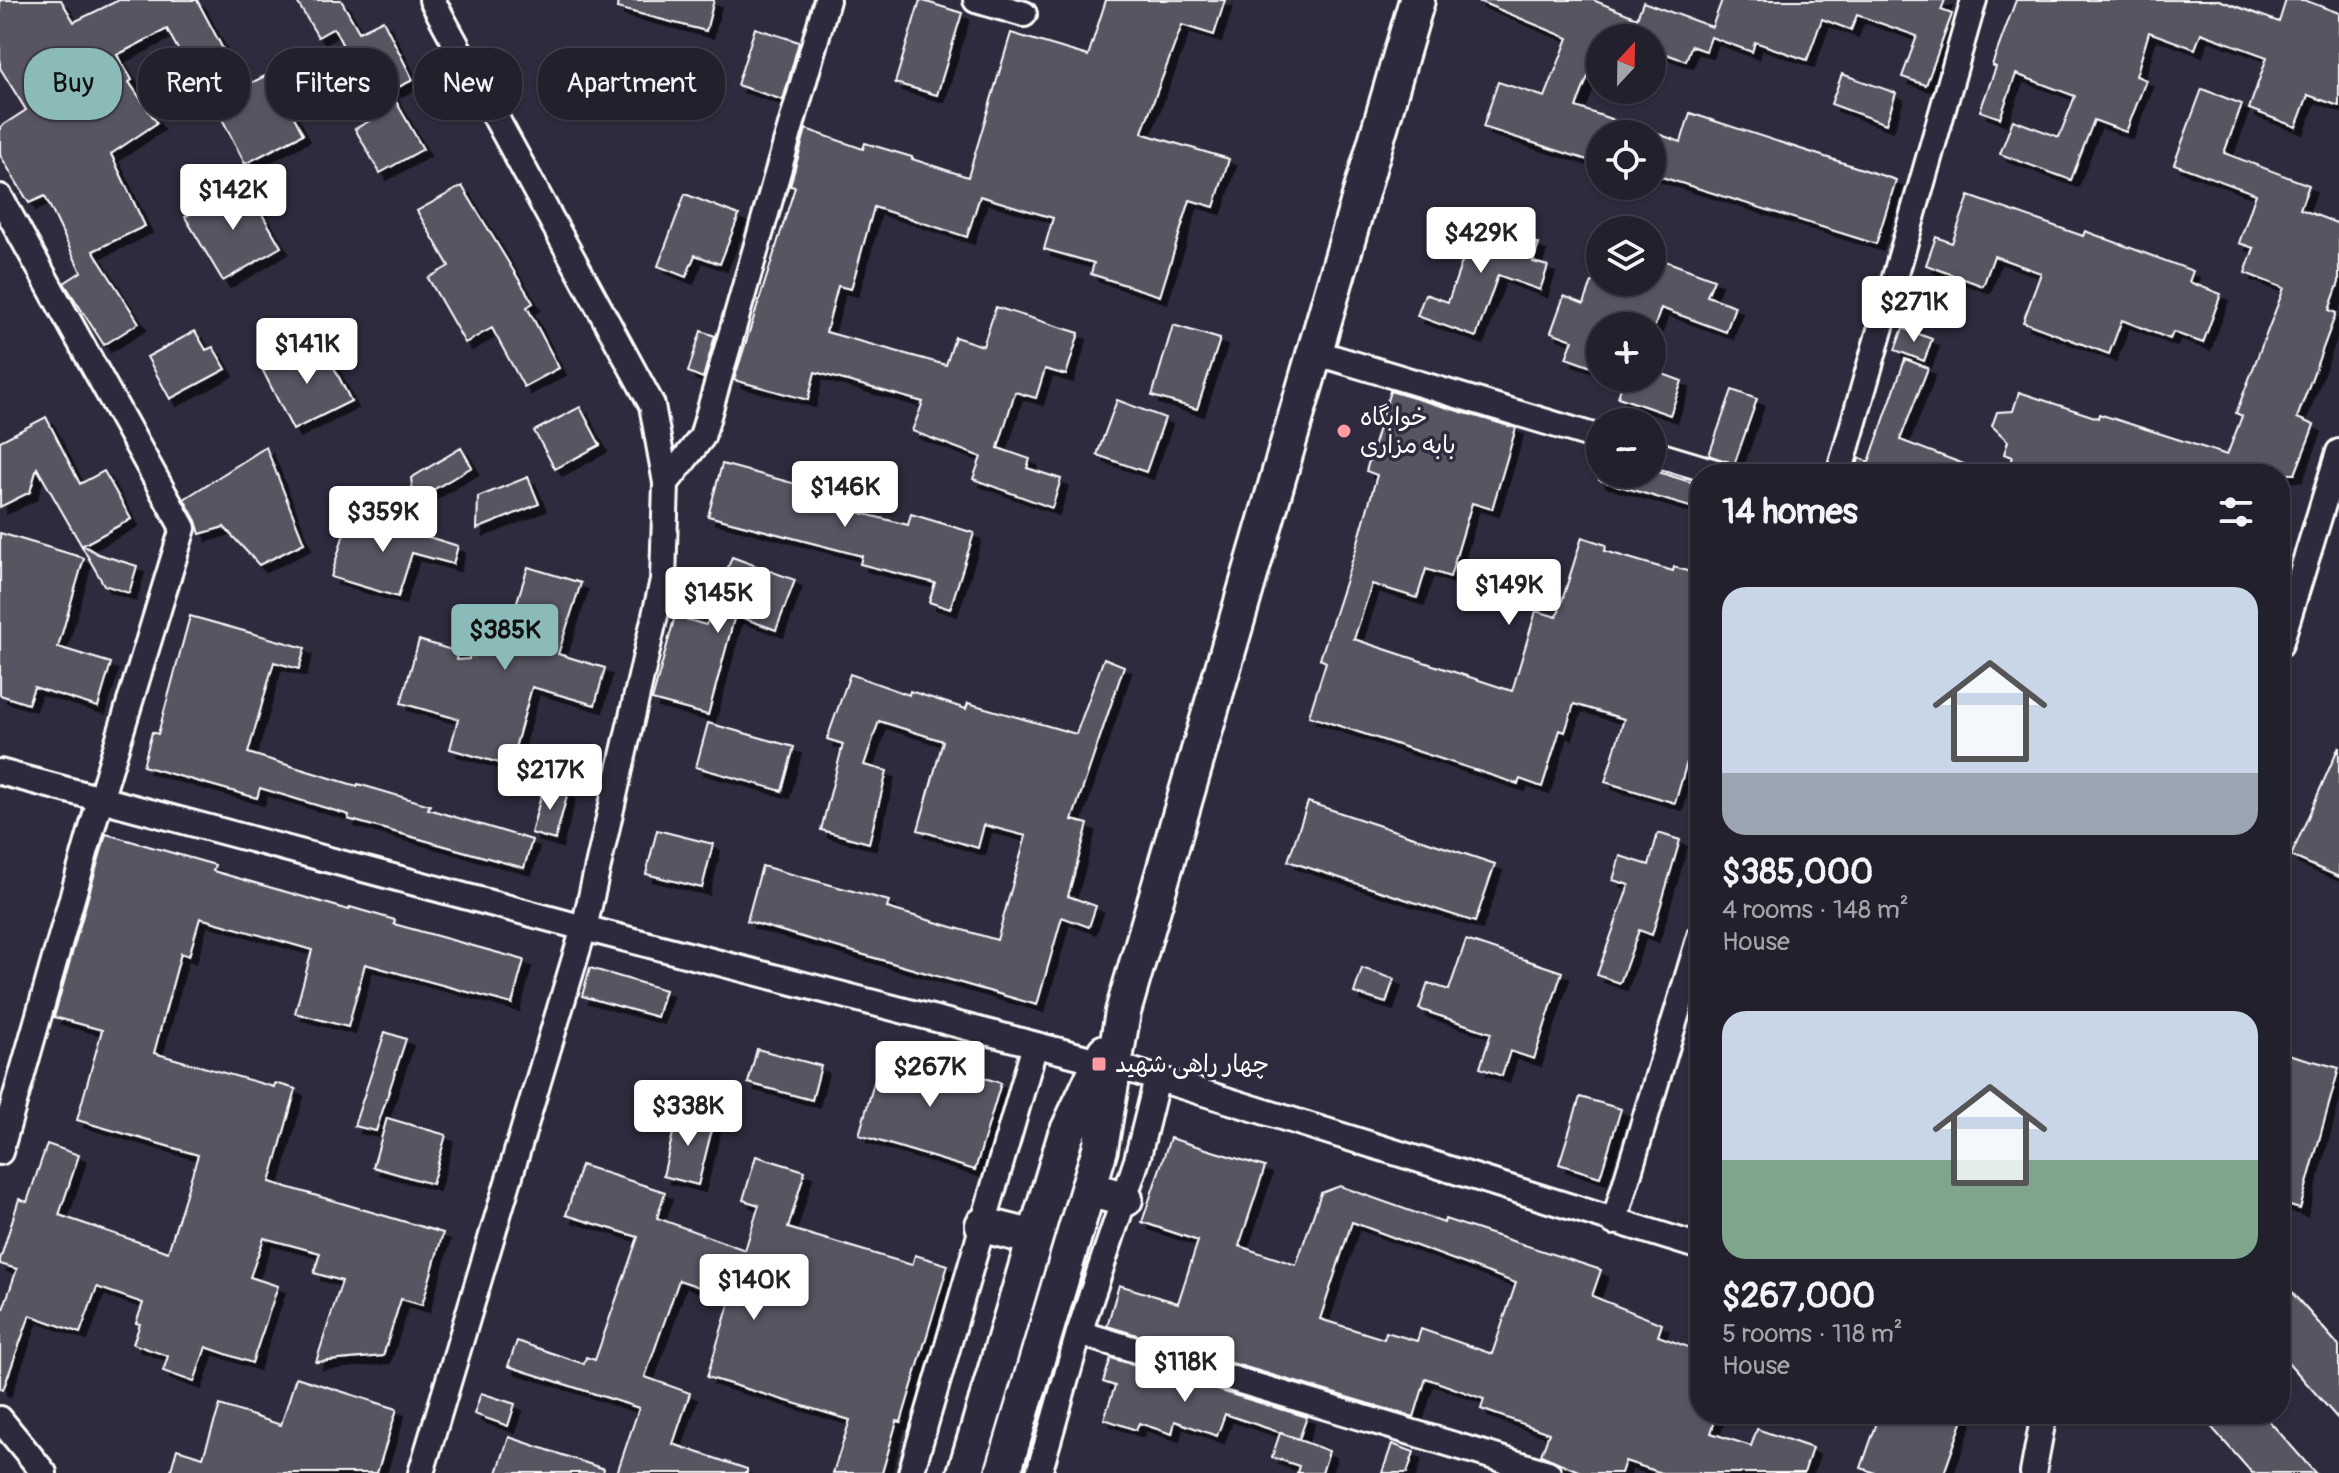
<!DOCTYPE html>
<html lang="en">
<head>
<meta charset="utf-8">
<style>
	:root { --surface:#23202e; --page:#2b2836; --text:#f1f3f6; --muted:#a3a3aa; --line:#403e4a; --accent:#8bbbb9 }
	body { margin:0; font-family:Pangolin,"Playpen Sans Arabic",sans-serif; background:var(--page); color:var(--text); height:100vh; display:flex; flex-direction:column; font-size:30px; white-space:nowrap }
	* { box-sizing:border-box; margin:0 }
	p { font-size:26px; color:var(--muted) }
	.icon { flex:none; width:44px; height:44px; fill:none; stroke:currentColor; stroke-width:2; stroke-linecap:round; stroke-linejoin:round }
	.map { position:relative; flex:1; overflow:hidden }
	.sheet { position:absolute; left:1690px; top:464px; width:600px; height:960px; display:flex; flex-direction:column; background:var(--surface); border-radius:32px; box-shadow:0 2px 6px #0004,0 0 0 2px var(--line) }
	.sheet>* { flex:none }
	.guide { position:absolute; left:24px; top:48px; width:760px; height:72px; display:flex; gap:16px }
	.needle { width:52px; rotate:22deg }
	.fabs { position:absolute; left:1586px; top:24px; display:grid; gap:16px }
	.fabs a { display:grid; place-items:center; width:80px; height:80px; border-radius:50%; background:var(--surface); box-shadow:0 2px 6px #0004,0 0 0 2px var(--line); font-size:40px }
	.price { position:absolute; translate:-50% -68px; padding:0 18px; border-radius:8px; background:#fff; color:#222; font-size:26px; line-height:52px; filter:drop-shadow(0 2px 4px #0008) }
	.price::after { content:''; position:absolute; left:50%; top:48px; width:24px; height:18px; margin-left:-12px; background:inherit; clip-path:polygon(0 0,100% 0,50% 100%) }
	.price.current { background:var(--accent); color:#111 }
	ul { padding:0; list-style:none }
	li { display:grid; align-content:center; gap:16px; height:424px; padding:0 32px }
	li span { display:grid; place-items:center; height:248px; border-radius:24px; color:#555 }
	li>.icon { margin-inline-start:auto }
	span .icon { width:144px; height:144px; fill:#fffc; stroke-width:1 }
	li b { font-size:34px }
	h2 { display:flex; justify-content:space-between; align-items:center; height:96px; padding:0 32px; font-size:34px }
	.tag { padding:0 28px; border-radius:32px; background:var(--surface); box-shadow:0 2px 6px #0004,0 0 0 2px var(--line); font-size:28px; line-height:72px }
	.tag.current { background:var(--accent); color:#111 }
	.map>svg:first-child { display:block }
</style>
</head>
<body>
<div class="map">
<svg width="2339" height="1473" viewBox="0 0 2339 1473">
	<defs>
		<filter id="shadow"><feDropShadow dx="7" dy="7" stdDeviation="0" flood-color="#0009"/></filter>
	</defs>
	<rect width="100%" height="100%" fill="#2f2a3d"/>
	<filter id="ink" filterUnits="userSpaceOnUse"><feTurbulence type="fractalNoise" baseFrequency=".0125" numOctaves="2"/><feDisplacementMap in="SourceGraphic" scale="16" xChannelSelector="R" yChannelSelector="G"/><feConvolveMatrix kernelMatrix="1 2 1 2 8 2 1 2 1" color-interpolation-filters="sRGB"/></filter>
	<g filter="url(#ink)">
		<!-- building -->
		<path fill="#595564" stroke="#fff" stroke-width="2" fill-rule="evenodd" filter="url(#shadow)" d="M0,0H61L74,22L119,0H197L243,87L271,73L303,134L245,164L208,91L202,94L167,29L117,55L132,80L129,82L157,123L111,154L145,226L93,251L139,323L104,345L64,283L81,272L45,196L29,203L0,155V127L26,110L0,68Z
			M296,0H341L359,32L383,20L413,80L390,91L423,149L380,173L355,129L378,116L334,28L318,37Z
			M618,0H714L706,31L617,8Z
			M920,0L962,13L937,95L895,83Z
			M1106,0H1225L1214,35L1182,25L1142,132L1144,134L1229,159L1214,207L1190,200L1160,296L1091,274L1094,263L1044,249L1053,218L980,196L967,237L874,207L851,289L838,286L826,332L946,365L955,337L983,346L996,307L1079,333L1066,375L1045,369L1036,398L1015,392L998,448L1030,459L1027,468L1061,479L1052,508L973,479L981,457L912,431L923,402L815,372L808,400L734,380L795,187L790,186L806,129L863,149L865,143L912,157V159L968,177L1011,33L1088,56Z
			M1476,0H1593L1637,18L1643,2L1712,27L1722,0H1945L1941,10L1952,14L1926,85L1902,77L1917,36L1857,15L1851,30L1822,19L1807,60L1755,42L1752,52L1711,37L1706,51L1691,46L1686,61L1652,49V38H1600V46L1576,107L1643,130L1642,134H1600V164L1483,127L1498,82L1545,97L1568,38Z
			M2016,0H2219L2279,22L2286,0H2304L2339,13V106L2308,95L2296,127L2249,109L2267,57L2201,33L2195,49L2149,32L2136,76L2146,80L2126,132L2094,120L2071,180L2000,154L2013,120L2059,137L2075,96L2016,74L2000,118L1980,111L1996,67L1992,65Z
			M755,28L799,42L783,100L737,85Z
			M1842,74L1896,93L1886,124L1831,104Z
			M2202,89L2242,104L2224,153L2309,185L2300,209L2339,224V282L2329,310L2336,313L2297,418L2314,425L2295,474H2007L2013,457L2004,454L2008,441L1992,426L1997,412L2013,411L2019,392L2098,418L2099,414L2227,455L2242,416L2236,413L2284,288L2245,273L2254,248L2239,243L2256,194L2174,164Z
			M1690,113L1896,180L1876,244L1652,174V132L1681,142Z
			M244,183L281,247L223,281L185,217Z
			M462,186L533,303L527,307L559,368L524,387L492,328L465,343L428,278L449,266L417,211Z
			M685,194L739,215L720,264L695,255L686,277L658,266Z
			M1969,196L2083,236L2085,231L2193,271L2189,282L2221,294L2203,343L2173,332L2170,339L2122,320L2109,354L2023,322L2041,273L1994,256L1983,286L1926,265L1936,237L1952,243Z
			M1450,223L1497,235L1498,230L1539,244L1533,262L1548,266L1540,290L1498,275L1476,337L1417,316L1425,294L1448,302L1464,256L1441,248Z
			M1660,259L1714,279L1707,296L1735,306L1726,332L1661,308L1655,326H1600V370L1566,358L1573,340L1551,332L1564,296L1584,304L1592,282H1652Z
			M1173,325L1220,339L1197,409L1152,396Z
			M1903,328L1932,339L1924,361L1895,350Z
			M195,331L206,350L213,347L226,369L170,399L147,357Z
			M701,331L715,336L703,378L688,372Z
			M321,342L351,401L293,430L263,371Z
			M1905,359L1928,368L1900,440L1985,472V474H1855L1859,458L1869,462Z
			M1652,370L1682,381L1670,415L1618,397L1624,378H1652Z
			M1732,390L1757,399L1734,465L1709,455Z
			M1390,391L1516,428L1492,509L1472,503L1450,577L1426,569L1417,598L1372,584L1354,639L1512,691L1536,611L1557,617L1582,537L1606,545L1605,551L1673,571L1674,567L1700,575V740L1694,738L1675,803L1605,782L1624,719L1574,704L1565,732L1560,730L1542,787L1520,779L1518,784L1309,716L1326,662L1320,659L1356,549L1377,475L1366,471Z
			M1117,400L1165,418L1146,472L1097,455Z
			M580,407L600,445L555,469L534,431Z
			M46,417L80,484L104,471L131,519L83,545L98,554L137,566L129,593L104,585L37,468L30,492L0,507V441Z
			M266,447L304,543L259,565L224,527L200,534L196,521L184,499Z
			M461,448L472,467L414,501L411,478Z
			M722,464L848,498L845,509L908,525L911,514L974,533L950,609L929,602L935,583L860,564L862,556L708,516Z
			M1652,470L1700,485V510L1599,480V474H1652Z
			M528,477L539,504L477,529L478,497Z
			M350,513L458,546L453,564L412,553L398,597L331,577Z
			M0,533L84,558L58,647L111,663L98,707L34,687L28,704L0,695Z
			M732,557L795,580L776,630L735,615L708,715L652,700L675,616L706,625Z
			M528,567L581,583L558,654L605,668L595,705L532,687L510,766L450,749L458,719L401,703L419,640L455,651L457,660L469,659V655L474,656L480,632L505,639Z
			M190,616L305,648L299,669L274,662L248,753L357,786L358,784L430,805L428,809L532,840L524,868L348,819L349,815L260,788L257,798L143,766L152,732L158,734Z
			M1104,658L1124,666L1072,820L1088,824L1068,896L1096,906L1089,927L1062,917L1037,1005L747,921L762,866L889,901L887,908L997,940L1026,836L984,825L978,848L918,830L943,741L879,721L864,765L887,771L869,843L821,830L843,744L827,739L850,674L909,695L910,691L966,709L968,703L1076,734Z
			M708,723L794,747L782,791L696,767Z
			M2339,746V877L2291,856Z
			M544,785L568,792L555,840L531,833Z
			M1308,802L1495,864L1475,922L1288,861Z
			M657,830L713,844L702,888L646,874Z
			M1658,833L1680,840L1652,935L1639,930L1620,983L1597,975L1629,885L1613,880L1620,856L1649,865Z
			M106,834L215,865L213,871L349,910L350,907L395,920L394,924L524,960L512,1004L365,964L348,1027L295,1013L312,950L200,918L189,956L181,953L154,1053L274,1087L275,1083L296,1089L270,1182L443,1233L422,1305L401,1299L383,1356L316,1362L342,1281L314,1273L320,1253L264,1238L250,1277L278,1286L252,1363L206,1347L194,1382L163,1371L168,1356L133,1344L140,1324L136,1323L143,1303L97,1287L80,1333L30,1315L3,1390L0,1389V1318L17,1269L0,1264V1260L19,1199L27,1202L47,1144L79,1155L59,1215L168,1252L198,1155L77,1120L102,1030L54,1017Z
			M1466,940L1562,972L1534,1059L1510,1051L1502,1076L1480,1068L1491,1033L1419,1009L1428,983L1449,990Z
			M590,968L665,990L657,1017L582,996Z
			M1362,968L1394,979L1386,1003L1354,993Z
			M385,1032L406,1039L376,1131L354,1126Z
			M884,1048L1001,1083L975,1170L859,1135Z
			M757,1049L821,1066L812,1100L748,1083Z
			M2280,1052L2339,1068L2300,1209L2280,1203Z
			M1580,1097L1621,1109L1600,1177L1559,1164Z
			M678,1112L714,1121L698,1185L663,1176Z
			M387,1118L446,1135L432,1184L373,1167Z
			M1170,1138L1265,1167L1239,1246L1296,1265L1321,1193L1340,1186L1444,1223L1445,1219L1601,1270L1592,1296L1662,1324L1658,1336L1694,1349L1691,1358L1700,1361V1414H1717L1711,1433L1751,1446L1757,1429L1812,1448L1804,1473H1662L1625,1461L1621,1473H1583L1541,1455L1549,1433L1481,1409L1484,1399L1426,1378L1414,1417L1107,1326L1119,1285L1178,1303L1198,1241L1142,1222ZM1352,1222L1516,1283L1492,1354L1421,1329L1417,1341L1386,1332L1384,1339L1320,1319Z
			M756,1156L805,1171L788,1228L912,1265L915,1255L948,1265L901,1422L897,1421L882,1473H833L850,1420L707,1377L731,1298L679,1280L645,1377L690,1393L673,1444L747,1469V1473H617L639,1408L508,1366L517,1341L584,1364L586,1357L595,1360L638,1237L566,1215L581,1165L665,1192L657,1218L745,1250L759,1205L743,1200Z
			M2280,1279L2339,1346V1420L2280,1353Z
			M1111,1358L1307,1417L1299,1439L1225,1414L1217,1436L1175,1421L1172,1434L1139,1423L1136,1430L1104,1419L1115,1386L1103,1382Z
			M296,1377L397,1409L377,1473H170L177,1449L203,1457L220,1405L281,1425Z
			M481,1393L515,1404L508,1426L474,1414Z
			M1880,1414H1965L1944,1473H1875L1861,1468Z
			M2200,1414H2263L2315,1473H2252Z
			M1280,1433L1329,1451L1322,1473H1297L1299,1466L1272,1457Z
			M509,1437L604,1469L603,1473H497Z
			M1392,1444L1414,1452L1407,1473H1382Z"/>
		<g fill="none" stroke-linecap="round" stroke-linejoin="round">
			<defs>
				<path id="minor" d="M976,0L1024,14
					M0,197L183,528L100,800L0,1152
					M1314,352L1600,438
					M1652,453L1722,474
					M1839,474L1974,0
					M666,483L702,437L827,0
					M2280,644L2339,452
					M0,772L584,928L1114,1065L1700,1247
					M1614,1222L1700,936
					M1079,1333L1548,1473
					M0,1419L44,1473
					M421,1473L584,928L663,580L666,483L652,405L432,0
					M911,1473L1035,1045
					M1039,1473L1079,1333L1137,1160L1157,1079
					M2033,1473L2044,1414"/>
				<path id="secondary" d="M1088,1189L1125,1199
					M983,1225L1035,1238
					M965,1473L1065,1137L1105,1052
					M1003,1473L1100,1149L1123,1012L1417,0"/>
			</defs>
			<!-- minor casing -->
			<use href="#minor" stroke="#fff" stroke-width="30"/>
			<!-- secondary casing -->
			<use href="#secondary" stroke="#fff" stroke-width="40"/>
			<!-- minor -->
			<use href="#minor" stroke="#2f2a3d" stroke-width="24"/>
			<!-- secondary -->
			<use href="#secondary" stroke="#2f2a3d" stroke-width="34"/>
		</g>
	</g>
	<!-- markers -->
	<g fill="#ff9aa2" stroke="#2f2a3d" stroke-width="3">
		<circle cx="1344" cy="431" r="8"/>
		<rect x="1091" y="1056" width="16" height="16" rx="4"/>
	</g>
	<g text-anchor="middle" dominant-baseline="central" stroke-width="7" stroke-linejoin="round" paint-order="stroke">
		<!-- poi labels -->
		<g font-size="24" fill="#fff" stroke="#2f2a3d" text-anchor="start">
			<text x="1360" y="417">خوابگاه<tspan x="1360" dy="28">بابه مزاری</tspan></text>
			<text x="1115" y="1064">چهار راهی شهید</text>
		</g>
	</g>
</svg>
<div class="fabs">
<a><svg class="needle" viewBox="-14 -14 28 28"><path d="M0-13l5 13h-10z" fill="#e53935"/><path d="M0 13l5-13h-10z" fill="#a3a3aa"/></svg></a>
<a><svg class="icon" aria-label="locate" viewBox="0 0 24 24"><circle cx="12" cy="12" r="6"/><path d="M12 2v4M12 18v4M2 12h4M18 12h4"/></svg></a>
<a><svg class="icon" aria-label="layers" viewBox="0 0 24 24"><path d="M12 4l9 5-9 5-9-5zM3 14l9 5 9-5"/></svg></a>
<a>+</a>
<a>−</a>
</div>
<b class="price" style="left:233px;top:232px">$142K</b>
<b class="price" style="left:1481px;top:275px">$429K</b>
<b class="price" style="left:1914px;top:344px">$271K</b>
<b class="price" style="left:307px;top:386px">$141K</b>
<b class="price" style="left:845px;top:529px">$146K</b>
<b class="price" style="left:383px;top:554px">$359K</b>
<b class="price" style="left:1509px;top:627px">$149K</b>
<b class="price" style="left:718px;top:635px">$145K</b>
<b class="price current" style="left:505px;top:672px">$385K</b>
<b class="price" style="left:550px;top:812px">$217K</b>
<b class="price" style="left:930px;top:1109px">$267K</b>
<b class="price" style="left:688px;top:1148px">$338K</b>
<b class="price" style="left:754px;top:1322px">$140K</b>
<b class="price" style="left:1185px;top:1404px">$118K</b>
<div class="guide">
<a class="tag current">Buy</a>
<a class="tag">Rent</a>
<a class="tag">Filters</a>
<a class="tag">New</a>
<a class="tag">Apartment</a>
</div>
<section class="sheet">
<h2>14 homes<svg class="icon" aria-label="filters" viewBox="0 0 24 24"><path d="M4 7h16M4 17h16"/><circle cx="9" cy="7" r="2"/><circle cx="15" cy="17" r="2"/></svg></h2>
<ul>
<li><span style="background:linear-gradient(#c9d6e8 75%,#9aa5b1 0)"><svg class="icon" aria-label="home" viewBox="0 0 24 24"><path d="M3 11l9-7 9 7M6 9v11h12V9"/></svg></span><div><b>$385,000</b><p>4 rooms · 148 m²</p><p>House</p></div></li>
<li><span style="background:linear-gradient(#c9d6e8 60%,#7fa58c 0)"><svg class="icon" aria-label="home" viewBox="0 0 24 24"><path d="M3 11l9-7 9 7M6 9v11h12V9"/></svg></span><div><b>$267,000</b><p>5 rooms · 118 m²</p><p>House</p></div></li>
</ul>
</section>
</div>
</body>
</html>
